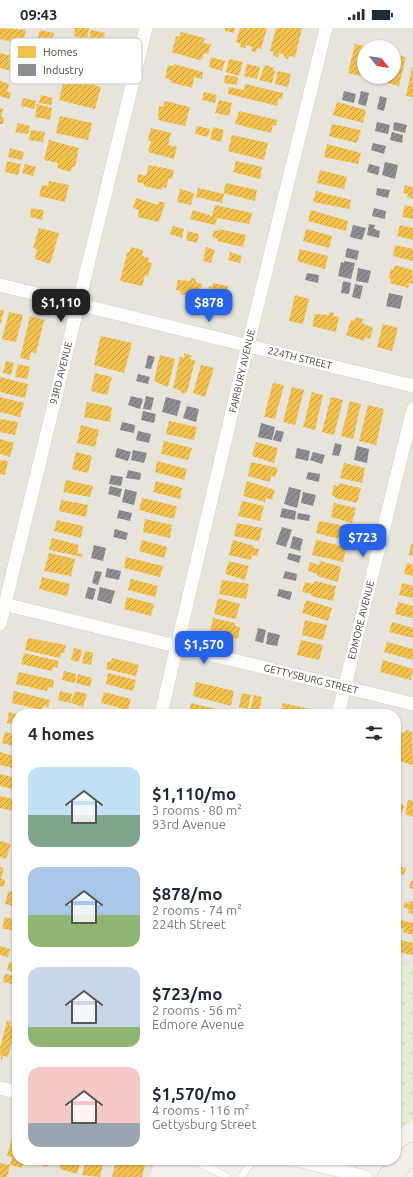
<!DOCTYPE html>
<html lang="en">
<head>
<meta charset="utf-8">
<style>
	:root { --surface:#fff; --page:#f6f6f7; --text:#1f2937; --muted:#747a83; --accent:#2563eb }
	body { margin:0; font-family:Ubuntu,sans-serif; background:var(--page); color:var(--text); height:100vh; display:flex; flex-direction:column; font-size:15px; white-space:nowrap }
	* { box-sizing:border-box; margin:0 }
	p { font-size:13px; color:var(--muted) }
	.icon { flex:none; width:22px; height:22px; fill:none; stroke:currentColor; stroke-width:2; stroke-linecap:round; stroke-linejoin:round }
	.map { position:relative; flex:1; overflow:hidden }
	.details { position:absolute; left:12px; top:681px; width:389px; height:456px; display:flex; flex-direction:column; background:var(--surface); border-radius:16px; box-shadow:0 1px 3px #0004 }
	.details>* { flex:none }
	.needle { width:26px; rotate:120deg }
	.controls { position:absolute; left:357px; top:12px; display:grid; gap:8px }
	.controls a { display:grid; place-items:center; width:44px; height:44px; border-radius:50%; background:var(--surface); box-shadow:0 1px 3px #0004; font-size:20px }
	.price { position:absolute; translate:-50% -34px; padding:0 9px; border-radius:8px; background:var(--accent); color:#fff; font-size:13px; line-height:26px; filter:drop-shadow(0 1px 2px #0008) }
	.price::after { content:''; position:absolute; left:50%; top:24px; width:12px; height:9px; margin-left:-6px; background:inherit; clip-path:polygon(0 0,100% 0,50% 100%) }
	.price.on { background:#222; color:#fff }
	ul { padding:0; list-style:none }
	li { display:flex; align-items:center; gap:12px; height:100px; padding:0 16px }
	li span { display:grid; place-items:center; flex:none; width:112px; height:80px; border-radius:12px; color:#555 }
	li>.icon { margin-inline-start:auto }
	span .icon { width:48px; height:48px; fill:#fffc; stroke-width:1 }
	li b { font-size:17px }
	h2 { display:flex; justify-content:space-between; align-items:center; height:48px; padding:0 16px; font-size:17px }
	.status { display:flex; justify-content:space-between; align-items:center; height:28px; padding:0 20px; background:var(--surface); direction:ltr }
	.status svg { height:11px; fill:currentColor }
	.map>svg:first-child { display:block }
</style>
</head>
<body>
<div class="status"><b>09:43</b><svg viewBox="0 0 49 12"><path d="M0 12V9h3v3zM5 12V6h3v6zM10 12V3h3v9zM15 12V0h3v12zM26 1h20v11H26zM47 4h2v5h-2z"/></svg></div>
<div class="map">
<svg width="413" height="1149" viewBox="0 0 413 1149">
	<defs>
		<pattern id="grass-tufts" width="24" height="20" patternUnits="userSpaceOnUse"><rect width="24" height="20" fill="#e1eecf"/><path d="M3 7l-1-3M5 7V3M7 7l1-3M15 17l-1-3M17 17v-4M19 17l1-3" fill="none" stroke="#c3cdb2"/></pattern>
		<pattern id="homes-hatch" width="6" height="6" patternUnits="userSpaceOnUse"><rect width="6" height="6" fill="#f2c14e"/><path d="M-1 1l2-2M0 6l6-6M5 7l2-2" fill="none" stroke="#c69e42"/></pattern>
		<pattern id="industry-hatch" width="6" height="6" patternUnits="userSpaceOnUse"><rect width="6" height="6" fill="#8d8d92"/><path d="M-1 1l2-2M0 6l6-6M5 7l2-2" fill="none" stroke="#757578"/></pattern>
	</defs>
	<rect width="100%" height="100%" fill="#f4f2ee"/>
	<!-- residential -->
	<path fill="#e7e4dc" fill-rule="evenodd" d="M0,0H413V938L396,934V686H17V1132H155L150,1149H0ZM364,19H394V49H364Z"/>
	<!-- grass -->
	<path fill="url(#grass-tufts)" d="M396,934L413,938V1091L396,1107Z"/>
	<!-- homes -->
	<path fill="url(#homes-hatch)" d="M0,0L26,2L24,10H21L20,16L0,11Z
		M75,0H89L87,11L74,8Z
		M225,0H235L234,5L225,3Z
		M240,0H267L261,21L257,20L256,24L251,23L252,19L246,17L245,20L240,19L241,16L236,14Z
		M276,0H302L295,29L289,28L288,31L284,30V27L279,25L278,29L273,28L274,24L270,23Z
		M40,2L54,5L52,15L37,12Z
		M91,2L105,5L103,14L89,11Z
		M181,4L205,10L203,15L211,16L208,26L204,25L202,31L199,32L172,24L176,8L179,9Z
		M355,16L364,18V33L360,48L348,45Z
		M0,25L16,29L14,37L17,38L15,44L0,40Z
		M394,26L406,29L399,58L387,55L388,49H394Z
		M211,29L225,33L222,43L209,39Z
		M229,31L243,34L239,48L226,44Z
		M174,36L203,44L202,51L194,49L192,60L170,54L171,52L165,50L168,37L173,38Z
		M247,36L260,39L257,51L244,48Z
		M265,37L274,40L273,42L275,43L272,55L259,52Z
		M412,39H413V69L406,68Z
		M278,43L291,46L288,59L275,56Z
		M225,47L238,49L237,57L224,55Z
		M365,49H381L380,53Z
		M64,50L101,59L95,81L59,72Z
		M0,53L9,56L7,64H11L9,71L0,68Z
		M245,56L283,65L282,71L279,70L277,78L228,66L229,59L244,62Z
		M204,64L217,67L215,75L202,72Z
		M41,67L53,70L51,77L39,75Z
		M23,70L36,73L34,81L21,78Z
		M219,72L232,75L229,88L215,85Z
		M165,73L190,79L185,98L158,92L159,78L163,79Z
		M337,74L366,82L363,95L333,87Z
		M37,76L52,80L50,92L35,89Z
		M0,80L3,81L1,89L4,90L3,96H0Z
		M239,83L277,92L276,98L273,97L271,105L235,96Z
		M60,88L92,95L88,112L56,105Z
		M18,95L30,98L28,106L15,104Z
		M332,96L361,102L357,115L329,108Z
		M197,98L210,101L208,109L195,106Z
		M213,99L224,102L221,114L210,111Z
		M151,100L171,105L168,117L177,119L174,131L148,124L151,113L148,112Z
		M31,102L45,104L43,114L29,112Z
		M232,107L268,115L264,132L228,123Z
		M49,112L79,120L75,139H72L71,144L57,140L58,135L44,132Z
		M327,116L361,125L358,136L324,129Z
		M10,120L24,124L22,132L8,129Z
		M7,133L21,136L18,147L5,144Z
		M236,133L262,139L260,151L233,144Z
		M25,136L36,139L33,148L22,145Z
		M149,137L174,142L172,151L169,150L166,160L162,159V162L144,158V156L137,154L138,146L146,148Z
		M320,142L347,149L344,161L317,155Z
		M49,153L69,157L65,174L39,168L42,157L48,158Z
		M226,155L257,162L255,173L223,165Z
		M405,157L413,159V171L407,169L408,166L403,165Z
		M198,160L224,166L222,175L196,169Z
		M180,161L194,165L191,177L177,174Z
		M316,163L351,172L349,181L313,174Z
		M136,170L158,177L159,173L165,175L159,194L138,189L139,182L133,180Z
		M215,177L252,185L249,196L217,190L215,197L190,191L193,182L212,188Z
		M405,177L413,179V191L402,189Z
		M31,180L44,182L42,192L30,189Z
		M311,182L348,193L346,203L308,193Z
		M400,197L413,200V212L397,208Z
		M173,198L184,201L182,210L170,206Z
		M39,200L59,205L50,236L35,231L37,221L33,220Z
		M219,201L246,207L243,219L217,213V210L212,209L214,202L219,203Z
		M306,201L332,208L329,220L303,213Z
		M188,203L199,206L197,215L186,212Z
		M395,217L413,221V233L393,228Z
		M131,219L143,222L142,228L149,230L148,234L152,235L148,248L145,247L142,258L120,253L127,225H129Z
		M206,219L215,222L211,235L203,233Z
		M300,221L328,228L325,241L297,233Z
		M230,224L242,228L240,235L228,232Z
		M395,237L412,242L413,256L409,255L408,260L390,255L391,251L389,250L391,241L393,242Z
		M191,250L196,251V254L202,256L198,270L180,266L181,263L176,262L178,252L190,253Z
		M213,255L228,258L224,276H221L220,281L210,279L211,266H208L209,258L212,259Z
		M295,267L309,271L303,296L289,293Z
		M0,282H4L1,295H0Z
		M9,284L23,287L16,314L2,311Z
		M329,284L334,285L333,288L339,289L336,304L312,298L315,286L329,287Z
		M30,288L44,292L36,325L31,324L29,332L20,330Z
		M356,289L363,291L362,295L373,300L370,311L365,309L364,313L346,307L351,292L355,293Z
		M383,296L398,300L392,323L377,319Z
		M101,308L132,315L124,345L94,337Z
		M184,325L192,328L190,331L195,333L187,364L183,366L179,362L173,360L180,329L184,330Z
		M160,327L175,331L168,359L154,353Z
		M6,333L14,335L11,347L3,345Z
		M18,336L30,339L27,351L15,349Z
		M201,337L214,340L205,369L193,365Z
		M95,345L112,349L107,367L91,363Z
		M0,349L28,356L25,370L0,364Z
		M273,355L284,357L275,391L264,389Z
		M292,359L304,362L295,397L283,394Z
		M312,364L323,367L315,402L303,399Z
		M0,369L24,375L20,389L0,384Z
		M331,369L343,372L334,407L322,404Z
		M350,373L361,376L353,411L341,408Z
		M87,374L112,379L110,394L84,389Z
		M368,377L384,381L376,417L359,413Z
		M0,391L18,394L15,407L0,404Z
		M169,393L197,399L194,412L166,406Z
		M81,397L99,402L95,419L77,415Z
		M0,411L14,415L10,429L0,426Z
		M164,413L192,420L188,432L161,426Z
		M256,414L278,420L274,435L252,428Z
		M76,424L92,428L88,445L72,441Z
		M0,432L8,433L5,447L0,446Z
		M157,433L187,441L184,452L155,444Z
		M251,434L278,440L275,449L271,448L270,454L248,448Z
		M344,435L365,440L362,455L340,450Z
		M66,452L93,458L90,469L63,464Z
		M156,453L182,460L180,471L153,464Z
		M247,453L275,462L272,472L266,470L265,474L243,468Z
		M339,455L361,460L357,475L335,470V468H332L334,457L338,458Z
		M142,470L177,478L174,491L139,482Z
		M61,472L88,477L86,489L59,483Z
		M242,473L264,478L260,493L238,488Z
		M334,475L356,480L352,495L331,489Z
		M145,491L172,497L170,510L143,504Z
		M57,492L83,498L81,510L54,503Z
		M319,493L351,499L348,513L316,505Z
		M237,495L262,500L259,513L234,508Z
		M52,510L79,517L77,525L83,526L82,529L49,522Z
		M142,512L167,519L164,530L139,523Z
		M233,512L254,518V520L259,521L257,528L252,527L251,532L229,527Z
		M316,512L346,519L343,534L312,527Z
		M411,516H413V528L409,527Z
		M49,525L75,531L71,548L44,543Z
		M126,529L163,538L160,549L124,540Z
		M229,533L249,538L245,552L225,546Z
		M320,533L341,539L338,554L317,548V546L308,543L310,534L319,537Z
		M407,535L413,537V548L404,546Z
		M42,549L70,556L67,568L39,561Z
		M131,551L158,558L155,569L128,562Z
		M222,552L249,556L246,571L219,566Z
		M315,553L336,558L333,573L311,568L312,566L302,564L305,554L314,556Z
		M402,555L413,558V570L399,567Z
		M127,569L154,576L151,588L124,581Z
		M218,570L240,576L236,591L214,586Z
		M306,572L332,580L328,593L302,585Z
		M398,574L413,578V590L395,586Z
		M213,590L235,595V598L240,599L238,611L210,605Z
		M305,592L327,597L323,612L302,607Z
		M392,594L413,600V610L389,604Z
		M28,610L66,617L64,625H61L60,630L25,622Z
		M301,612L323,617L319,632L297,627Z
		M387,614L413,621V632L384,624Z
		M74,620L82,622L79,634L71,632Z
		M85,623L93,625L91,637L82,635Z
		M24,625L59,633L57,640L53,639L52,643L21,636Z
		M112,630L139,637L136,648L106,641L108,633L111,634Z
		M383,632L413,641L411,652L380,644Z
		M64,643L76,646L75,655L62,652Z
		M19,644L54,652L53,660L48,659L47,663L16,656Z
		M108,645L136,652L133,663L106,656Z
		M78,646L92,650L90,659L76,655Z
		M196,654L234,663L231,678L193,668Z
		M14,663L50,672L48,679L43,678L42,682L12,675Z
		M60,663L72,666L70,675L58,672Z
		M75,663L87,666L83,679L71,675Z
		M104,664L131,671L128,682L101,675Z
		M242,665L251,667L248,681L239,679Z
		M254,667L262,669L259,683L250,682Z
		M191,675L216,681V684L221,686H189Z
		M283,675L309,681L307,686H280Z
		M50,681L63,684L62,686H49Z
		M9,684L17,686V697L7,695Z
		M396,702L405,705L406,702L412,704L413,737L396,732Z
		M5,704L17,707V719L2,715Z
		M0,724L17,729V741L0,737Z
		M0,746L17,750V762L0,758Z
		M0,768L17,772V784L0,780Z
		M408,772L413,773V789L405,786Z
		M396,774L404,777L402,785L396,783Z
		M396,794L400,795L398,804H396Z
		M0,813L11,816L6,831L0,829Z
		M396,838L406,840L404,847L396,845Z
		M0,839L4,840L1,851L5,852L4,859L0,858Z
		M411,853H413V861L409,860Z
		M396,857L401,858L399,866L396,865Z
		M8,863L17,865V879L5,876Z
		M410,873L413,874V886L408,885L409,881L403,879L405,874L409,876Z
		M5,889L16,892L13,903L2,900Z
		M400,892L413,895V907L403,904L404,901L398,899Z
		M401,912L413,915V927L398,924L399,920L396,919V914L400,915Z
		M0,918L10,921L8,929L0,927Z
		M9,934L17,935V945L7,942Z
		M5,946L17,948V957L3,954Z
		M7,993L11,994L10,998L15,1000L8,1029L3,1028L1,1033L0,1020Z
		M15,1098H17V1132H24L22,1140L10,1137L12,1129L7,1128Z
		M31,1132H49L47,1139L30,1134Z
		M62,1132H81L77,1146L60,1141Z
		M86,1132H104L100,1149L82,1147Z
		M116,1132H154L152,1138L145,1137L142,1149H112Z
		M0,1135L10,1137L7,1149H0Z"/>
	<!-- industry -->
	<path fill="url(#industry-hatch)" d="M344,63L356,66L354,75L342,72Z
		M361,63L369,65L366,78L358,76Z
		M380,68L387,70L384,83L377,81Z
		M377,94L390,97L388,106L375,103Z
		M394,94L407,97L405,105L393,102Z
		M392,104L403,107L402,115L390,112Z
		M373,115L386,118L384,126L371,122Z
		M385,134L398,137L395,151L382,147Z
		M369,136L380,139L378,147L367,144Z
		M377,160L390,162L388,170L376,167Z
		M374,180L386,183L385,191L372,188Z
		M369,196L375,197L374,201L380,203L379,210L367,207Z
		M353,197L366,200L362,212L350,209Z
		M347,220L359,223L357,232L345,229Z
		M344,233L355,235L351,251L338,248L341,234L344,235Z
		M358,240L371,243L368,255L356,253Z
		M307,245L319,247L318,255L305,252Z
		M343,253L351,255L349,266L341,265Z
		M355,256L363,258L360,271L352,269Z
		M389,265L403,268L400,281L386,278Z
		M148,327L155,329L151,341L145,340Z
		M138,346L150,349L148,356L136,353Z
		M131,368L143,371L140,381L128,377Z
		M146,368L154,370L151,382L143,381Z
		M166,369L181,373L177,388L162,384Z
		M187,378L199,381L196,394L183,390Z
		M143,383L156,386L154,395L141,392Z
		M122,394L135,397L134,405L120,402Z
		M261,395L275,399L272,412L258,409Z
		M276,402L284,404L281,414L273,412Z
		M138,403L151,406L149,415L136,412Z
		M335,415L342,417L339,428L332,427Z
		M357,418L369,421L367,435L354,432Z
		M117,420L131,424L128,433L115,429Z
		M297,420L310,423L308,433L295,430Z
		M133,422L147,425L144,435L131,432Z
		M313,424L325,427L322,436L310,432Z
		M128,442L141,445L140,452L126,450Z
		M308,444L320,446L319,454L306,451Z
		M111,447L123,449L121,458L109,456Z
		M110,458L122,461L120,469L108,466Z
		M289,459L301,462L297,480L284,476Z
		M125,461L137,464L134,477L122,474Z
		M303,464L316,467L313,478L301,475Z
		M282,480L296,483L295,492L280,489Z
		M119,482L132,485L130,493L117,490Z
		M298,485L310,487L309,493L297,491Z
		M282,499L292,502L286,519L276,516Z
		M115,501L128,505L126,512L113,509Z
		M293,508L303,511L300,523L290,520Z
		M94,517L106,520L103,533L91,530Z
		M289,525L301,528L299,535L287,531Z
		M107,540L121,543L119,552L105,549Z
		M95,543L102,544L98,557L92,555Z
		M285,543L297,546L296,553L283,550Z
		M88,559L96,561L93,572L85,570Z
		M100,559L115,563L111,576L97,572Z
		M279,561L292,564L290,572L277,568Z
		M258,600L266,602L263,615L255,613Z
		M268,604L280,607L277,618L266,616Z"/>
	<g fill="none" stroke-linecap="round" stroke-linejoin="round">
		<defs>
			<path id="service" d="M193,1132L227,1149
				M241,1149L253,1132"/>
			<path id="minor" d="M0,257L413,358
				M0,575L413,676
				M0,596L146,0
				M161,686L243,337L326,0
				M338,686L413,381
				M0,1060L17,1064
				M296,1132L366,1149"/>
			<path id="primary" d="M388,1149L413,1125"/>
		</defs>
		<!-- service casing -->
		<use href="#service" stroke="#d2d0cb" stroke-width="8"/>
		<!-- minor casing -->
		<use href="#minor" stroke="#d2d0cb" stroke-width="14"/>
		<!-- primary casing -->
		<use href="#primary" stroke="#d6cebb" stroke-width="22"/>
		<!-- service -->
		<use href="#service" stroke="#fdfdfc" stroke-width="7"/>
		<!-- minor -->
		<use href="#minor" stroke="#fdfdfc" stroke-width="13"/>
		<!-- primary -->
		<use href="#primary" stroke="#f2efe6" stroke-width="21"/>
	</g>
	<g text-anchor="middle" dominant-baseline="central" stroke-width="4" stroke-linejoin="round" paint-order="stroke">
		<!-- street labels -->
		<g font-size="10" fill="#4b4439" stroke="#fff">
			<text transform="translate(300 330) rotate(14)">224TH STREET</text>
			<text transform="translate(242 343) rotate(-77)">FAIRBURY AVENUE</text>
			<text transform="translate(61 345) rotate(-76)">93RD AVENUE</text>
			<text transform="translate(361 592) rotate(-76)">EDMORE AVENUE</text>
			<text transform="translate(311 651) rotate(14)">GETTYSBURG STREET</text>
		</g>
	</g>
	<!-- legend -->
	<rect x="10" y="10" width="132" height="46" rx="6" fill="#fff" stroke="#c9c7c4" stroke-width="1"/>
	<rect x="18" y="18" width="18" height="12" fill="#f2c14e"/>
	<rect x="18" y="36" width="18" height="12" fill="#8d8d92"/>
	<g font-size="11" fill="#4b4439">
		<text x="43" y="28">Homes</text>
		<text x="43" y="46">Industry</text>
	</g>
</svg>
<div class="controls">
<a><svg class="needle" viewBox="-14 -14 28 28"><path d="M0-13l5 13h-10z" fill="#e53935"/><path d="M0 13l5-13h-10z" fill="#747a83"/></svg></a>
</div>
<b class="price on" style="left:61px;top:295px">$1,110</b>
<b class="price" style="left:209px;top:295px">$878</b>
<b class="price" style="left:363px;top:530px">$723</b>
<b class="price" style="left:204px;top:637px">$1,570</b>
<section class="details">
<h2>4 homes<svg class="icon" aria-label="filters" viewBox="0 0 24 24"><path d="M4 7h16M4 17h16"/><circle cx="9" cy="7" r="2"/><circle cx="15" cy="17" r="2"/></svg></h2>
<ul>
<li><span style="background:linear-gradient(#bfe0f5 60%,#7fa58c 0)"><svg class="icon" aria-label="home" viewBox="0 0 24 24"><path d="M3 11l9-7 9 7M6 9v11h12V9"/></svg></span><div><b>$1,110/mo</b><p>3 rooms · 80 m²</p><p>93rd Avenue</p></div></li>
<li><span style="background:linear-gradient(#a9c7e8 60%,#8fb573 0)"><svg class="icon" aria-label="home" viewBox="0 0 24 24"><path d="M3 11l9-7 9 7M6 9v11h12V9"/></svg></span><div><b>$878/mo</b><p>2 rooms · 74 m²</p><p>224th Street</p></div></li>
<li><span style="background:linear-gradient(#c9d6e8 75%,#8fb573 0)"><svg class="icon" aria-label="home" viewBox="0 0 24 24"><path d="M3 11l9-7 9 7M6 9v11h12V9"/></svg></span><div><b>$723/mo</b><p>2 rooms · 56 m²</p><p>Edmore Avenue</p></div></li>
<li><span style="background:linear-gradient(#f6c9c9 70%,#9aa5b1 0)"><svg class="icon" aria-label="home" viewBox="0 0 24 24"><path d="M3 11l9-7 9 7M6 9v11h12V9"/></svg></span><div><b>$1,570/mo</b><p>4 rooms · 116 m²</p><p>Gettysburg Street</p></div></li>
</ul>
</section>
</div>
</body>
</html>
